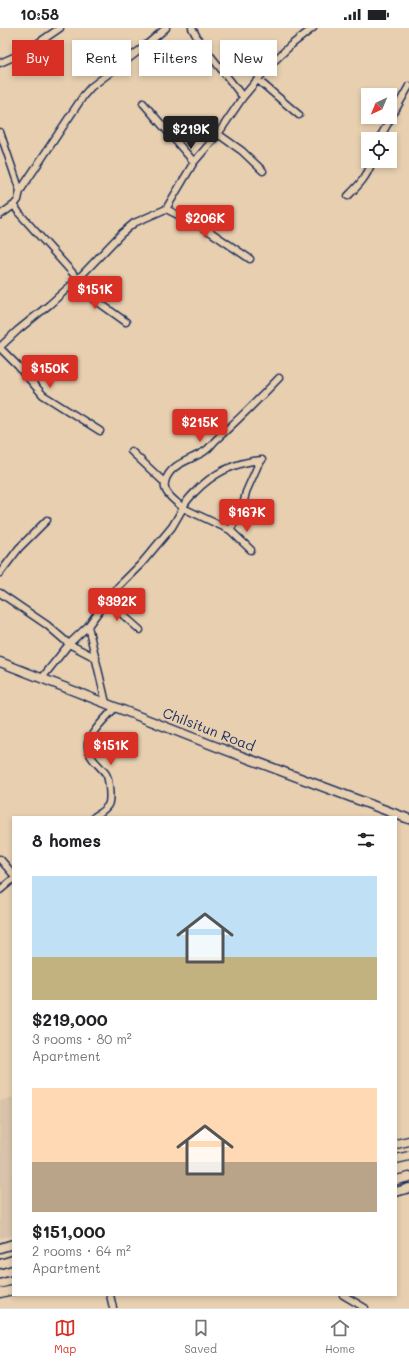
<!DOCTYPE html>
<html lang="en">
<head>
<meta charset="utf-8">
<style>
	:root { --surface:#fff; --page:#f2f2f2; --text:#202124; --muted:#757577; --line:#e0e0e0; --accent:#d93025 }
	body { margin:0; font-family:Mali,sans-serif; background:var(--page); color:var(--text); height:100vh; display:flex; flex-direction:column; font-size:15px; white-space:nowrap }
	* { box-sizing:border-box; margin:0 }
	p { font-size:13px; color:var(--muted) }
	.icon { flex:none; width:22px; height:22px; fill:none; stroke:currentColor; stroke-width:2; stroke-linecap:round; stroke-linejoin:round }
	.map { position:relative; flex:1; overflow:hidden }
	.sheet { position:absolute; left:12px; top:788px; width:385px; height:480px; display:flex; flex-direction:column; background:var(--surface); border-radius:0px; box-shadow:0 2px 6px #0003 }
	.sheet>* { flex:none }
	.hud { position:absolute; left:12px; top:12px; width:385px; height:36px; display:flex; gap:8px }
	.needle { width:26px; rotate:224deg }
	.controls { position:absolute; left:361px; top:60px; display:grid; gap:8px }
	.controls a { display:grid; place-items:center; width:36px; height:36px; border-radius:0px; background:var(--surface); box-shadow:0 2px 6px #0003; font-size:20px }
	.price { position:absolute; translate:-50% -34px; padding:0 9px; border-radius:4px; background:var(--accent); color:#fff; font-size:13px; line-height:26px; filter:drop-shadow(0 1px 2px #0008) }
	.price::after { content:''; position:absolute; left:50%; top:24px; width:12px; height:9px; margin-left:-6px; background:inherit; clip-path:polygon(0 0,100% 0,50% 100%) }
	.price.selected { background:#222; color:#fff }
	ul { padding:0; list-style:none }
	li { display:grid; align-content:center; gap:8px; height:212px; padding:0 20px }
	li span { display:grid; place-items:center; height:124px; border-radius:0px; color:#555 }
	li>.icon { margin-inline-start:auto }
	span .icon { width:72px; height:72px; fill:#fffc; stroke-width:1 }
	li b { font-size:17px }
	h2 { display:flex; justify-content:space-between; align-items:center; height:48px; padding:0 20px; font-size:17px }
	.chip { padding:0 14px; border-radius:0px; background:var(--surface); box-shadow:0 2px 6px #0003; font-size:14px; line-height:36px }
	.chip.selected { background:var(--accent); color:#fff }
	.status { display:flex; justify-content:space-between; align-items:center; height:28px; padding:0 20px; background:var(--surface); direction:ltr }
	.status svg { height:11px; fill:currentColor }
	.dock { display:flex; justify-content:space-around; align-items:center; height:56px; border-top:1px solid var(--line); background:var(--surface); font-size:11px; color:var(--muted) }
	.dock a { display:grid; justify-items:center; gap:2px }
	.dock .selected { color:var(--accent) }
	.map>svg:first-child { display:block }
</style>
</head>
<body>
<div class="status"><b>10:58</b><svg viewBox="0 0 49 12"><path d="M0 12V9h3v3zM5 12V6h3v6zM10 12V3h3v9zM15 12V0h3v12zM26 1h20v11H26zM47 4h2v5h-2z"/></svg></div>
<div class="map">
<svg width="409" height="1280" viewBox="0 0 409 1280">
	<rect width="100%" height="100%" fill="#e7cfb0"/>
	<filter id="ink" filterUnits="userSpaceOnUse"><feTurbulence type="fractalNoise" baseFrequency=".025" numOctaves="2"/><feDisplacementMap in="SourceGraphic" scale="8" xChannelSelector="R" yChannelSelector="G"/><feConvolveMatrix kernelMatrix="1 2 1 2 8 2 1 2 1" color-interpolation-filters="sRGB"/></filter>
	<g filter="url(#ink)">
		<!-- built -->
		<path fill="#d8c3aa" d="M13,1069V1207L0,1210V1073Z"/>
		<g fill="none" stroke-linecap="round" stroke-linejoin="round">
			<defs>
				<path id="street" d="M192,0L199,13L243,69
					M0,35L25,24L60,0
					M258,52L299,87
					M143,75L194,134
					M0,104L20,163
					M218,106L242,123L263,143
					M379,111L409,58
					M348,168C358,158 368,148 372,133
					M166,181L206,201L250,231
					M0,187L14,177
					M78,251L19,185L14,177L18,172L20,163L84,67L91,59L144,19L166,0
					M73,256L126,294
					M0,319L18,302L49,277L78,251L121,206L134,195L166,181L194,134L218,106L243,69L269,38L291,17L313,0
					M0,320L18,338L43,367L100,403
					M131,423L165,455
					M262,432C235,434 212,446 194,465C189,470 185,474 183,480C177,474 162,465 165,454C170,435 190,433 205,423C210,420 213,414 218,410C239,391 259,371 279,350
					M230,502L242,482L246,464L258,437L262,432
					M0,545L19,520L47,492
					M0,565L47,597L69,616L96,630
					M106,572L140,602
					M88,598L106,675
					M42,650L69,616L88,598L112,565L141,536L172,499L183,480L230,502L251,522
					M94,789C98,786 105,782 108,777C111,772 109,751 106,746C99,736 87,730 88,716C88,707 109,686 116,679
					M0,831L13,846
					M0,862L13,851
					M110,1267L113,1280
					M343,1267L365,1280"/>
				<path id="secondary" d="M0,634L212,717L409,791
					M396,1116L409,1113
					M396,1131L409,1128
					M396,1152L409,1149
					M396,1164L409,1160
					M0,1220L13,1216
					M0,1236L13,1232
					M0,1256L13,1252
					M0,1265L13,1262"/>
			</defs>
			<!-- street casing -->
			<use href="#street" stroke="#1b2f5e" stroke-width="9"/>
			<!-- secondary casing -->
			<use href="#secondary" stroke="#1b2f5e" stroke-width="11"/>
			<!-- street -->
			<use href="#street" stroke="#e7cfb0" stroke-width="6"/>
			<!-- secondary -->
			<use href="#secondary" stroke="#e7cfb0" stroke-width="8"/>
		</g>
	</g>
	<g text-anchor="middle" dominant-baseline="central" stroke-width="3" stroke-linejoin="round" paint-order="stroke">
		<!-- street labels -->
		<g font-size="14" fill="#1b2f5e" stroke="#e7cfb0">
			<text transform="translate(209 701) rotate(21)">Chilsitun Road</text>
		</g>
	</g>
</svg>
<div class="controls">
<a><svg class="needle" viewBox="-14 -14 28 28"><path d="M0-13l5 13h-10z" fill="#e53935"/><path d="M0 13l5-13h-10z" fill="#757577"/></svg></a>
<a><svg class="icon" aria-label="locate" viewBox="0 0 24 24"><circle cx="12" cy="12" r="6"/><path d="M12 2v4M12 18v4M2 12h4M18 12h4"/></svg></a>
</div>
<b class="price selected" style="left:191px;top:122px">$219K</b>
<b class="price" style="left:205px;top:211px">$206K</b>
<b class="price" style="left:95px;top:282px">$151K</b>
<b class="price" style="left:50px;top:361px">$150K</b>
<b class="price" style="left:200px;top:415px">$215K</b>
<b class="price" style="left:247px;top:505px">$167K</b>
<b class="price" style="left:117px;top:594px">$392K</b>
<b class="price" style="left:111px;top:738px">$151K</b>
<div class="hud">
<a class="chip selected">Buy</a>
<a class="chip">Rent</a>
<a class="chip">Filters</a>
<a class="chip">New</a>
</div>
<section class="sheet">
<h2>8 homes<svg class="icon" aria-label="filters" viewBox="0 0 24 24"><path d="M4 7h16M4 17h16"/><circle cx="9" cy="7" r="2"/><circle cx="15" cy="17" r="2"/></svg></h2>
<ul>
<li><span style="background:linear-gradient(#bfe0f5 65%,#c2b280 0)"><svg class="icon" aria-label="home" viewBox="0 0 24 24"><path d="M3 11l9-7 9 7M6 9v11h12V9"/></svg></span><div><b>$219,000</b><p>3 rooms · 80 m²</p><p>Apartment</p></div></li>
<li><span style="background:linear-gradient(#ffd9b3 60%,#b9a48a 0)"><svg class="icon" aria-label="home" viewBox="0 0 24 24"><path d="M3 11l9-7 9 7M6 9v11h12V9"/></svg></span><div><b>$151,000</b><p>2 rooms · 64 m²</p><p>Apartment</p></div></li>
</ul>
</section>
</div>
<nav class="dock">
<a class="selected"><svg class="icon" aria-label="map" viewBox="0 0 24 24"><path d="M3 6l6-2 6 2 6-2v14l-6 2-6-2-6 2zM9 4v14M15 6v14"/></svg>Map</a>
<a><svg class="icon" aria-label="saved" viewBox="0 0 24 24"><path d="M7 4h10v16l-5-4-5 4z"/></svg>Saved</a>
<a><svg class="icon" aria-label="home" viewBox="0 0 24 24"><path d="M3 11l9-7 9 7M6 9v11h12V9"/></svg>Home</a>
</nav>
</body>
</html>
